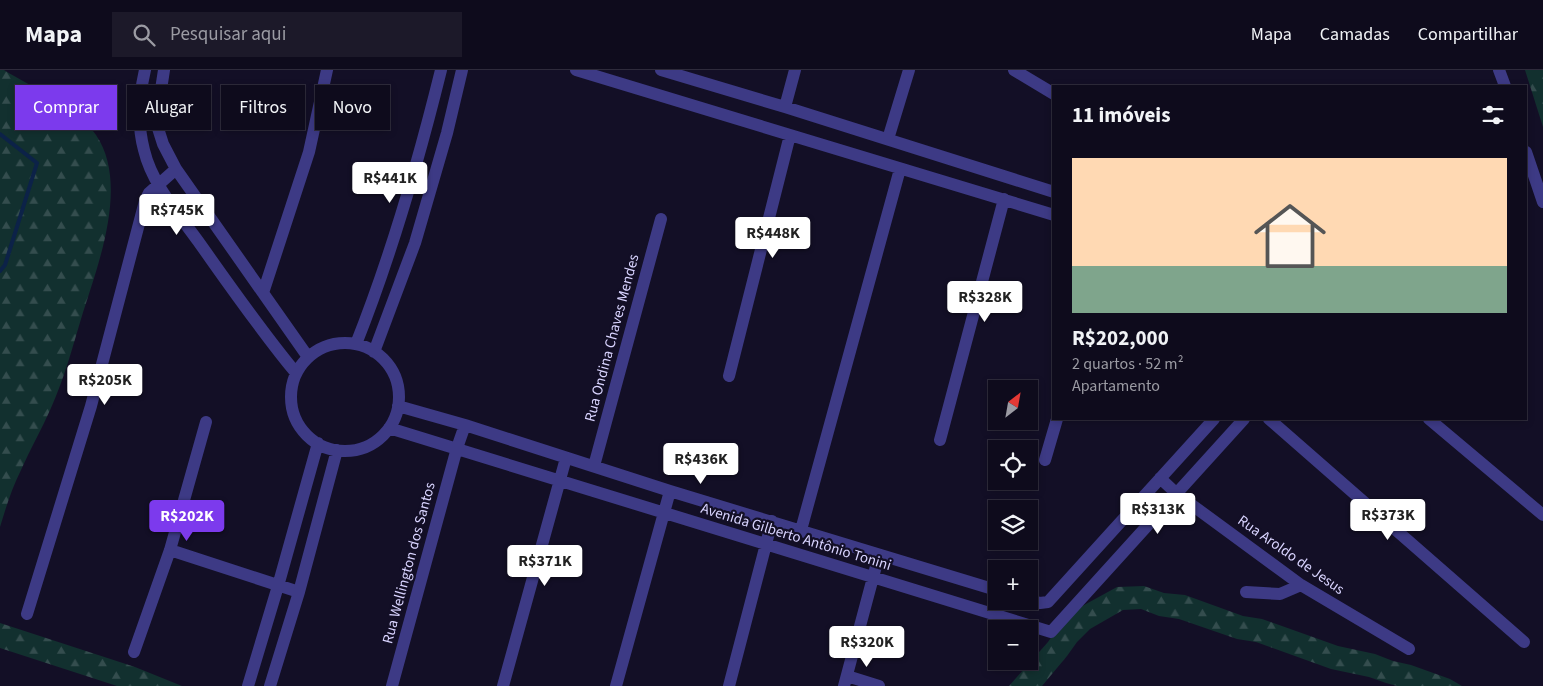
<!DOCTYPE html>
<html lang="pt">
<head>
<meta charset="utf-8">
<style>
	:root { --surface:#0e0b1c; --page:#1c1929; --text:#f1f3f6; --muted:#9b9ba3; --line:#2e2b3b; --accent:#7c3aed }
	body { margin:0; font-family:"Source Sans 3",sans-serif; background:var(--page); color:var(--text); height:100vh; display:flex; flex-direction:column; font-size:19px; white-space:nowrap }
	* { box-sizing:border-box; margin:0 }
	p { font-size:16px; color:var(--muted) }
	.icon { flex:none; width:28px; height:28px; fill:none; stroke:currentColor; stroke-width:2; stroke-linecap:round; stroke-linejoin:round }
	.map { position:relative; flex:1; overflow:hidden }
	.side { position:absolute; left:1052px; top:15px; width:475px; height:335px; display:flex; flex-direction:column; background:var(--surface); border-radius:0px; box-shadow:0 2px 8px #0003,0 0 0 1px var(--line) }
	.side>* { flex:none }
	.top-card { position:absolute; left:15px; top:15px; width:475px; height:45px; display:flex; gap:10px }
	.needle { width:32px; rotate:31deg }
	.tools { position:absolute; left:988px; top:310px; display:grid; gap:10px }
	.tools a { display:grid; place-items:center; width:50px; height:50px; border-radius:0px; background:var(--surface); box-shadow:0 2px 8px #0003,0 0 0 1px var(--line); font-size:25px }
	.price { position:absolute; translate:-50% -42px; padding:0 11px; border-radius:5px; background:#fff; color:#222; font-size:16px; line-height:32px; filter:drop-shadow(0 1px 2px #0008) }
	.price::after { content:''; position:absolute; left:50%; top:30px; width:15px; height:11px; margin-left:-8px; background:inherit; clip-path:polygon(0 0,100% 0,50% 100%) }
	.price.selected { background:var(--accent); color:#fff }
	ul { padding:0; list-style:none }
	li { display:grid; align-content:center; gap:10px; height:265px; padding:0 20px }
	li+li { border-top:1px solid var(--line) }
	li span { display:grid; place-items:center; height:155px; border-radius:0px; color:#555 }
	li>.icon { margin-inline-start:auto }
	span .icon { width:90px; height:90px; fill:#fffc; stroke-width:1 }
	li b { font-size:21px }
	h2 { display:flex; justify-content:space-between; align-items:center; height:60px; padding:0 20px; font-size:21px }
	.chip { padding:0 18px; border-radius:0px; background:var(--surface); box-shadow:0 2px 8px #0003,0 0 0 1px var(--line); font-size:18px; line-height:45px }
	.chip.selected { background:var(--accent); color:#fff }
	header { display:flex; align-items:center; gap:30px; box-sizing:border-box; height:70px; padding:0 25px; background:var(--surface); border-bottom:1px solid var(--line) }
	header strong { font-size:24px }
	nav { display:flex; gap:28px; margin-inline-start:auto; font-size:18px }
	.search { width:350px; height:45px; background:var(--page); display:flex; align-items:center; gap:12px; box-sizing:border-box; padding:0 18px; border-radius:0px; color:var(--muted); font-size:19px }
	.map>svg:first-child { display:block }
</style>
</head>
<body>
<header>
<strong>Mapa</strong>
<div class="search"><svg class="icon" aria-label="search" viewBox="0 0 24 24"><circle cx="10" cy="10" r="6"/><path d="M15 15l6 6"/></svg>Pesquisar aqui</div>
<nav><a>Mapa</a><a>Camadas</a><a>Compartilhar</a></nav>
</header>
<div class="map">
<svg width="1543" height="616" viewBox="0 0 1543 616">
	<defs>
		<pattern id="forest-firs" width="22" height="20" patternUnits="userSpaceOnUse" patternTransform="scale(1.25)"><rect width="22" height="20" fill="#12302f"/><path d="M5 1l3.5 6h-7zM16 11l3.5 6h-7z" fill="#344d4e"/></pattern>
	</defs>
	<rect width="100%" height="100%" fill="#130f26"/>
	<!-- forest -->
	<path fill="url(#forest-firs)" d="M0,0H4C33,18 77,37 96,65C130,115 97,197 81,249C72,279 64,309 51,338C42,359 30,379 21,400C12,418 6,437 0,457Z
		M1525,0H1543V57Z
		M1144,516L1164,523L1185,525L1243,546L1262,549L1338,576L1375,584L1393,591L1411,595L1450,609L1462,616H1397L1386,613L1369,607L1331,599L1256,572L1237,569L1179,549L1159,546L1141,539L1123,540L1090,559L1077,572L1067,586L1042,616H1009L1048,572L1059,556L1075,540L1117,517Z
		M0,553L135,597L182,616H117L0,578Z"/>
	<g fill="none" stroke-linecap="round" stroke-linejoin="round">
		<!-- stream -->
		<path stroke="#0c2248" stroke-width="4" d="M0,64L37,93L5,195L0,201"/>
		<!-- street -->
		<path stroke="#3d3a85" stroke-width="12" d="M145,0C139,26 137,54 144,80C152,114 178,143 198,171C230,216 261,261 296,303
			M164,0L156,52L163,74L176,99L308,287
			M576,0L1054,145
			M661,0L785,37L1054,122
			M1014,0L1054,24
			M1499,0L1505,16
			M785,37L795,0
			M888,69L909,0
			M1526,82L1543,132
			M263,223L309,82L327,0
			M291 327a54 54 0 1 1 108 0a54 54 0 1 1-108 0Z
			M356,274C391,186 418,93 441,0
			M374,282L415,173L447,63L462,0
			M729,306L790,65
			M398,336L465,355L670,421L996,520
			M1269,349L1524,572
			M1429,349L1543,445
			M389,358L1051,562L1244,349
			M940,370L1004,129
			M1045,390L1057,349
			M594,396L661,149
			M1160,408L1177,424L1301,515L1409,579
			M801,460L900,99
			M170,480L299,522
			M1246,522L1280,524L1301,515
			M1029,530L1040,533L1048,532L1214,349
			M27,544L91,336L145,131L149,123L176,99
			M134,582L170,480L206,352
			M847,606L879,616
			M248,616L278,516L318,373
			M270,616L299,522L337,380
			M392,616L457,378L465,355
			M503,616L566,388
			M616,616L670,421
			M729,616L772,451
			M844,616L879,485"/>
	</g>
	<g text-anchor="middle" dominant-baseline="central" stroke-width="4.5" stroke-linejoin="round" paint-order="stroke">
		<!-- street labels -->
		<g font-size="15" fill="#d9d4ff" stroke="#130f26">
			<text transform="translate(612 268) rotate(-75)">Rua Ondina Chaves Mendes</text>
			<text transform="translate(796 467) rotate(17)">Avenida Gilberto Antônio Tonini</text>
			<text transform="translate(1291 485) rotate(35)">Rua Aroldo de Jesus</text>
			<text transform="translate(409 493) rotate(-75)">Rua Wellington dos Santos</text>
		</g>
	</g>
</svg>
<div class="tools">
<a><svg class="needle" viewBox="-14 -14 28 28"><path d="M0-13l5 13h-10z" fill="#e53935"/><path d="M0 13l5-13h-10z" fill="#9b9ba3"/></svg></a>
<a><svg class="icon" aria-label="locate" viewBox="0 0 24 24"><circle cx="12" cy="12" r="6"/><path d="M12 2v4M12 18v4M2 12h4M18 12h4"/></svg></a>
<a><svg class="icon" aria-label="layers" viewBox="0 0 24 24"><path d="M12 4l9 5-9 5-9-5zM3 14l9 5 9-5"/></svg></a>
<a>+</a>
<a>−</a>
</div>
<b class="price" style="left:390px;top:134px">R$441K</b>
<b class="price" style="left:177px;top:166px">R$745K</b>
<b class="price" style="left:773px;top:189px">R$448K</b>
<b class="price" style="left:985px;top:253px">R$328K</b>
<b class="price" style="left:105px;top:336px">R$205K</b>
<b class="price" style="left:701px;top:415px">R$436K</b>
<b class="price" style="left:1158px;top:465px">R$313K</b>
<b class="price" style="left:1388px;top:471px">R$373K</b>
<b class="price selected" style="left:187px;top:472px">R$202K</b>
<b class="price" style="left:545px;top:517px">R$371K</b>
<b class="price" style="left:867px;top:598px">R$320K</b>
<div class="top-card">
<a class="chip selected">Comprar</a>
<a class="chip">Alugar</a>
<a class="chip">Filtros</a>
<a class="chip">Novo</a>
</div>
<section class="side">
<h2>11 imóveis<svg class="icon" aria-label="filters" viewBox="0 0 24 24"><path d="M4 7h16M4 17h16"/><circle cx="9" cy="7" r="2"/><circle cx="15" cy="17" r="2"/></svg></h2>
<ul>
<li><span style="background:linear-gradient(#ffd9b3 70%,#7fa58c 0)"><svg class="icon" aria-label="home" viewBox="0 0 24 24"><path d="M3 11l9-7 9 7M6 9v11h12V9"/></svg></span><div><b>R$202,000</b><p>2 quartos · 52 m²</p><p>Apartamento</p></div></li>
</ul>
</section>
</div>
</body>
</html>
